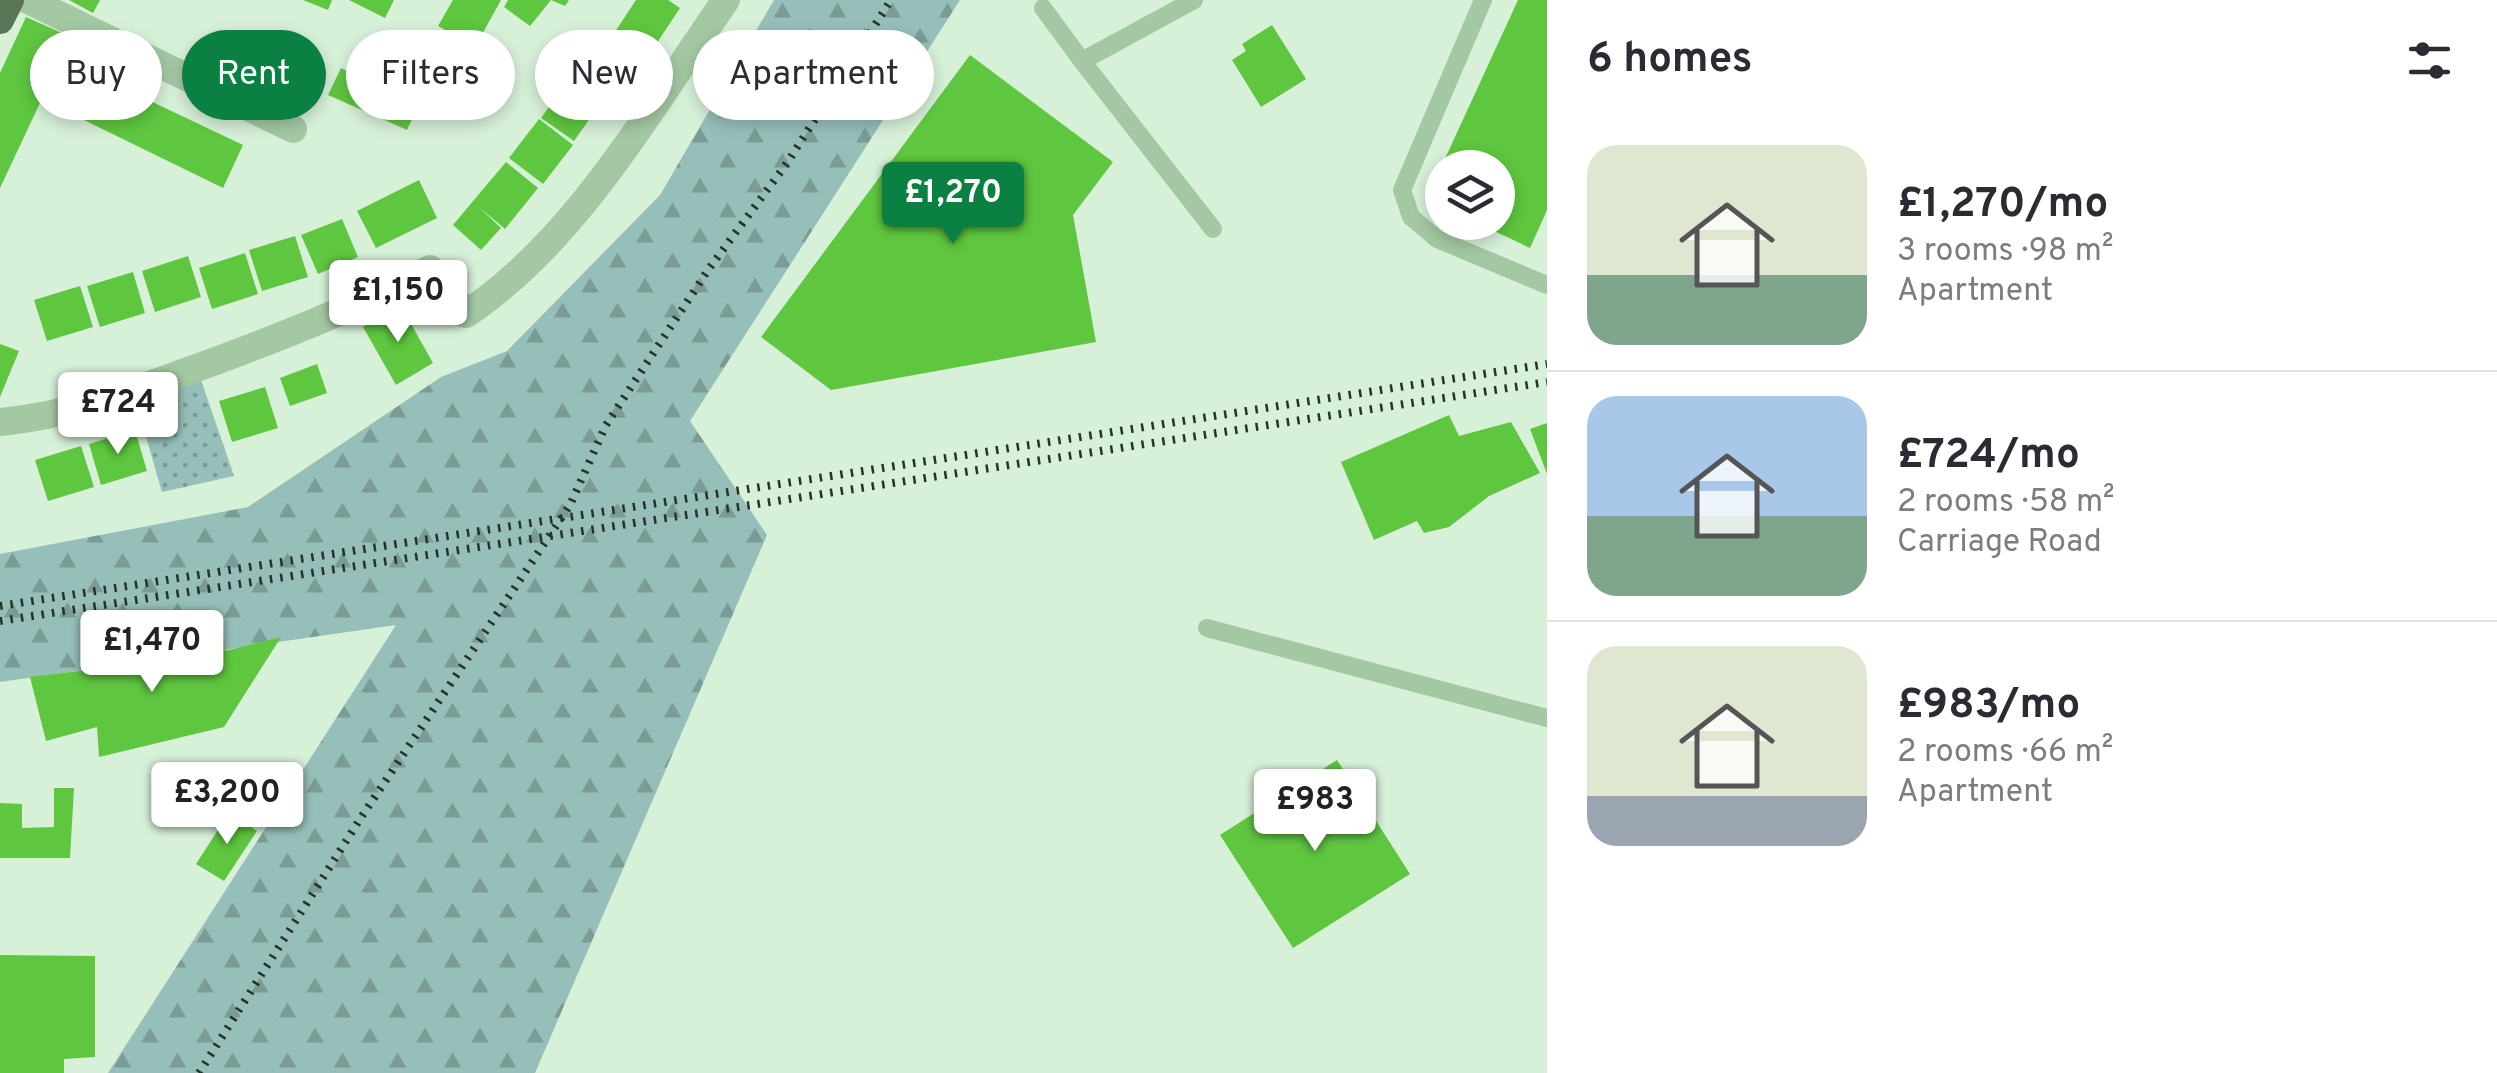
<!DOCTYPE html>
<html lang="en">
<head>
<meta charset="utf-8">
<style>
	:root { --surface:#fff; --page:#f2f2f3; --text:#2b2b33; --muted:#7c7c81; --line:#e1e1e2; --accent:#0b8043 }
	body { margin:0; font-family:Overpass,sans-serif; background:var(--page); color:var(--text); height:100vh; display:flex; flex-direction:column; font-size:38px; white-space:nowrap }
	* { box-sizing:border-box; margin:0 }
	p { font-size:32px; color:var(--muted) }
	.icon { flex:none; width:55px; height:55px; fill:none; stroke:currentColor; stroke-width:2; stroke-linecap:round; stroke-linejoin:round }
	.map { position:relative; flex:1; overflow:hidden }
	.drawer { display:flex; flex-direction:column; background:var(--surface); width:950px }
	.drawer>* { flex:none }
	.guide { position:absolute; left:30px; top:30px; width:950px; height:90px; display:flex; gap:20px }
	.controls { position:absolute; left:1425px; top:150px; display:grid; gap:20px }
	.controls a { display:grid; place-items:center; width:90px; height:90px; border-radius:50%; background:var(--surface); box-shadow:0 5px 15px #0003; font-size:50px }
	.price { position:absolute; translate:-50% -85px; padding:0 22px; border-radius:10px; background:#fff; color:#222; font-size:32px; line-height:65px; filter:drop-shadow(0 2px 5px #0008) }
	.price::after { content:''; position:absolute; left:50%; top:60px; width:30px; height:22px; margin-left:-15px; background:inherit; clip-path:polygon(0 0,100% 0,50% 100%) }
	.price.on { background:var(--accent); color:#fff }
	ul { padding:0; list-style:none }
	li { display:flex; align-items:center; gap:30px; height:250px; padding:0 40px }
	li+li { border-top:2px solid var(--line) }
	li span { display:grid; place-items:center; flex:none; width:280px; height:200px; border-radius:30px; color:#555 }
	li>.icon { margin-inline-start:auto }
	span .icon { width:120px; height:120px; fill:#fffc; stroke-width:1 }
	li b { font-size:42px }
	h2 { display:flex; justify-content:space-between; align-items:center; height:120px; padding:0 40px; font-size:42px }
	.pill { padding:0 35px; border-radius:45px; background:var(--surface); box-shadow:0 5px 15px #0003; font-size:35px; line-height:90px }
	.pill.on { background:var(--accent); color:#fff }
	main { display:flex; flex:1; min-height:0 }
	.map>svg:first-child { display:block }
</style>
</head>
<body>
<main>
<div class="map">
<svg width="1547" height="1073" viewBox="0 0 1547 1073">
	<defs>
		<pattern id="grass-dots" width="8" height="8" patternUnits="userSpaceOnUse" patternTransform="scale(2.5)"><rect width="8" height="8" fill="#97bfb9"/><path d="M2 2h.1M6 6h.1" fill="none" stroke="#7b9c96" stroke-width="1.8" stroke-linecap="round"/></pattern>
		<pattern id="forest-firs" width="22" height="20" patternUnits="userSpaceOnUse" patternTransform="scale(2.5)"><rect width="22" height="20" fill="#97bfb9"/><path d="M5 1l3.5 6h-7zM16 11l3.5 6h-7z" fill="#7b9c96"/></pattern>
	</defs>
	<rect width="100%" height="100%" fill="#d7f0d8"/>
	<!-- grass -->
	<path fill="url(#grass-dots)" d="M200,377L234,476L162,492L135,399Z"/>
	<!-- forest -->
	<path fill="url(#forest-firs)" d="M774,0H960L690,421L767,535L535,1073H108L396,625L0,682V554L248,507L441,377L507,351L660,195Z"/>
	<!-- building -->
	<path fill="#5fc63f" d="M69,0H100L93,13Z
		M303,0H332L328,10Z
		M349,0H394L385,18Z
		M453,0H501L475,47L438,26Z
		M508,0H569L565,6L551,0L530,26L504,7Z
		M636,0H668L680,8L643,64L609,41Z
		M1518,0H1547V210L1530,248L1475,222H1498V168H1442V208L1426,200Z
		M26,17L71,37L0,188V73Z
		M1272,25L1306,79L1261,107L1232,60L1246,51L1242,44Z
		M386,38L441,68L427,102L367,75Z
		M607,44L640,66L616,104L582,82Z
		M970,55L1113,162L1073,215L1096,342L831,390L761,337Z
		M341,68L419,104L407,130L328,95Z
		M570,77L603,100L574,141L541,118Z
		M104,79L243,145L223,188L84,120Z
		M539,119L573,145L543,184L509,158Z
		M506,162L538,188L505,229L479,207L501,228L481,250L453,225Z
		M419,180L437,218L376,248L357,211Z
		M342,219L358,257L318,274L301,235Z
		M295,236L308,277L262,291L249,250Z
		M245,253L258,294L212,309L199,268Z
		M188,256L201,297L155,312L142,271Z
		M133,272L145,313L100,327L87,286Z
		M80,286L93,327L47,341L34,300Z
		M401,306L433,363L396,385L363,327Z
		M0,344L19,351L0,397Z
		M317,364L327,393L290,406L280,378Z
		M265,387L278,428L232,442L219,401Z
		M1449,415L1459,436L1511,422L1540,473L1489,496L1449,527L1424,533L1417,521L1374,540L1341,462Z
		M1547,423V474L1530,429Z
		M135,430L147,471L101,485L89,444Z
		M81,446L94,487L48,501L35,460Z
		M223,632L225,651L281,637L224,727L99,757L97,727L46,741L30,677L177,659L174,643Z
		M1337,760L1410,874L1293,948L1220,835Z
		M54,788H74L70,858H0V803L22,804V828L54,827Z
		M229,813L257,831L224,881L196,864Z
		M0,955L95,956V1057L64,1059V1073H0Z"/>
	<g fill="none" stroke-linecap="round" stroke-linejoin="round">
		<!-- service -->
		<path stroke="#a4c8a3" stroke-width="18" d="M1483,0L1402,190L1411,217L1437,239L1547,285
			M1043,8L1082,61L1194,0
			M1082,61L1213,229
			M1207,628L1547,718"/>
		<!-- minor -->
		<path stroke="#a4c8a3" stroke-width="28" d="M28,0L293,129
			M0,422C66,416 129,393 191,370C273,340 353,309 430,269L466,314C578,239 649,109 726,0"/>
		<!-- primary -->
		<path stroke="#5a7556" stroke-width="28" d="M0,20L10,0"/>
		<!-- rail -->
		<path stroke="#273325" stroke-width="8" stroke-dasharray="2.5 8" stroke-linecap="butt" d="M0,606L1547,364
			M0,621L1547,382
			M199,1073L362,816L570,505L606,425L708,270L787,163L891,0"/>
	</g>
</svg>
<div class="controls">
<a><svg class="icon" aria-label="layers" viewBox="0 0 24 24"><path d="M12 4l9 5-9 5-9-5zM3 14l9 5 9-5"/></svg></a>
</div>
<b class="price on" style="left:953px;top:247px">£1,270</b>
<b class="price" style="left:398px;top:345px">£1,150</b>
<b class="price" style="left:118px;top:457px">£724</b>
<b class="price" style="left:152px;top:695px">£1,470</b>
<b class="price" style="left:227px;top:847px">£3,200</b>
<b class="price" style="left:1315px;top:854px">£983</b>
<div class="guide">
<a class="pill">Buy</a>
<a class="pill on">Rent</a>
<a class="pill">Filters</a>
<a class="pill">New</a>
<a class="pill">Apartment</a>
</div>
</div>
<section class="drawer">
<h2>6 homes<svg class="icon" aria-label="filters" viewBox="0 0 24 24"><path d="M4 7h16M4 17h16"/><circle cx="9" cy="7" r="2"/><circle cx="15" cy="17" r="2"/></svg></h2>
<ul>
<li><span style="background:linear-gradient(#dfe7d0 65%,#7fa58c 0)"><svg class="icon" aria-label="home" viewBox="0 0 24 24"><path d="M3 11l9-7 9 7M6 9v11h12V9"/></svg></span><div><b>£1,270/mo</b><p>3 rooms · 98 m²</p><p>Apartment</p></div></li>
<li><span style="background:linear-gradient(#a9c7e8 60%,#7fa58c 0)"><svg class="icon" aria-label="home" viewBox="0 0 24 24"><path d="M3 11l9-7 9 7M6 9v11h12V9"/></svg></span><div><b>£724/mo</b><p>2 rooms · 58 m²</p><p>Carriage Road</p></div></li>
<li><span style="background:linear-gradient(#dfe7d0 75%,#9aa5b1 0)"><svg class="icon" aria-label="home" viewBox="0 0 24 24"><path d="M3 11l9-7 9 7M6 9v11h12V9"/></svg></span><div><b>£983/mo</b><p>2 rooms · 66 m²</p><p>Apartment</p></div></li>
</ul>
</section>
</main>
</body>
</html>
